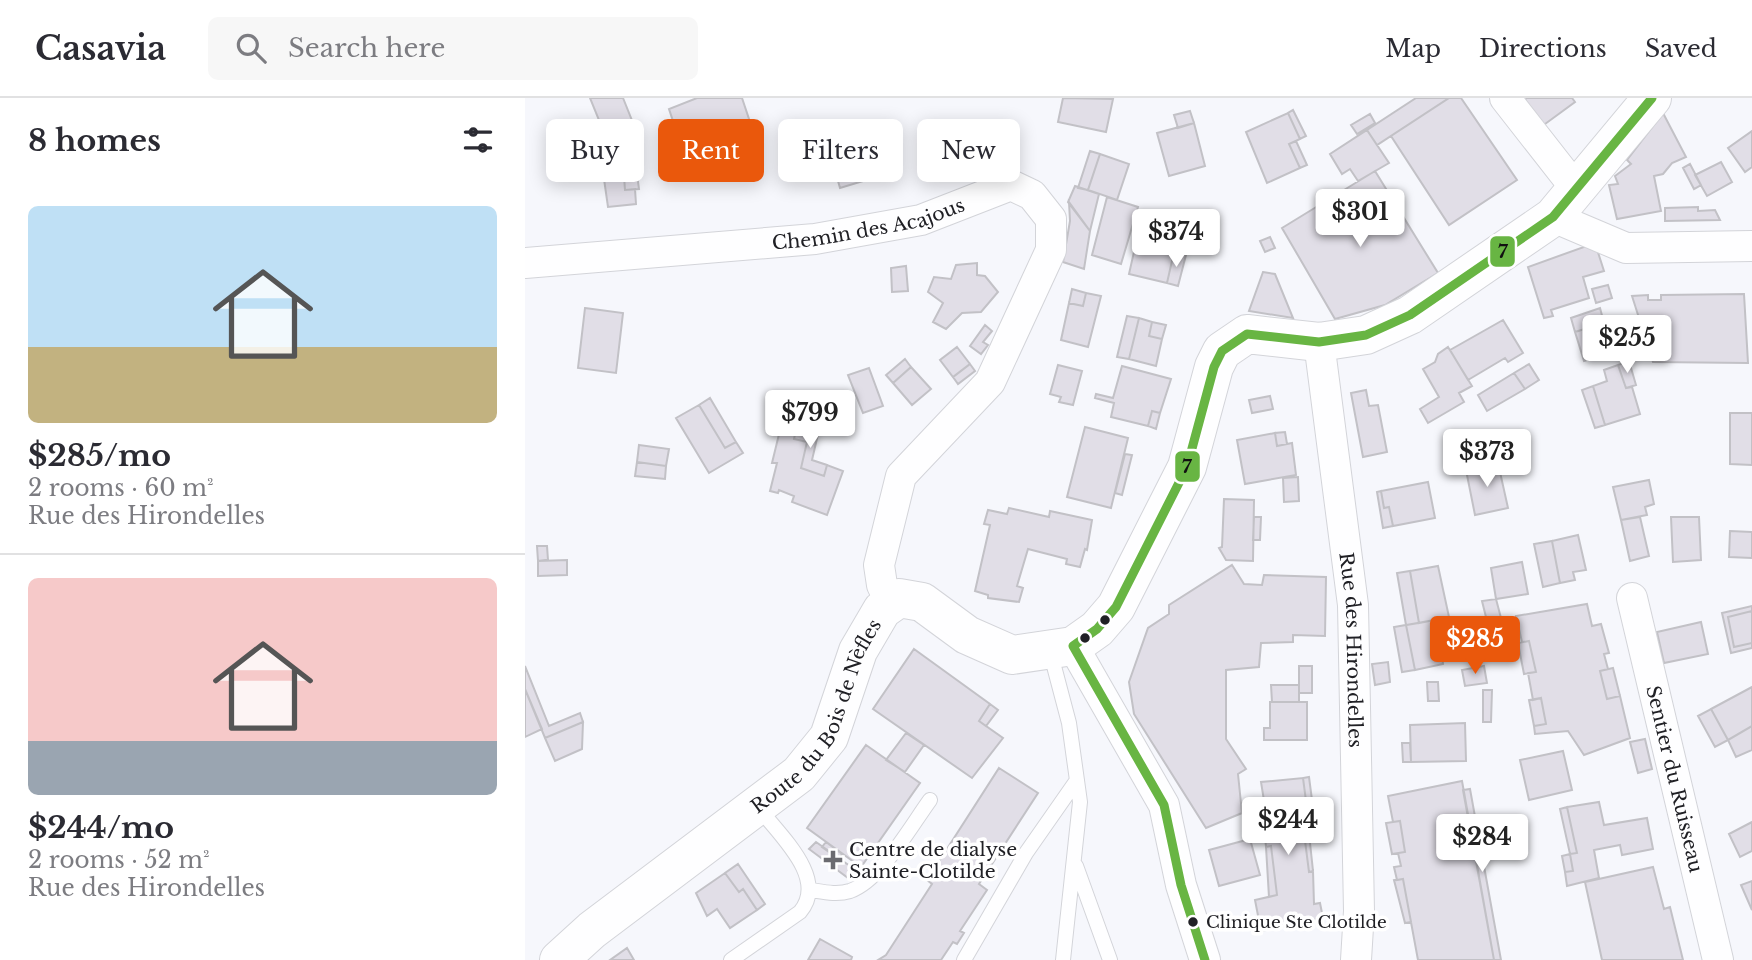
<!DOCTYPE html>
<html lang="en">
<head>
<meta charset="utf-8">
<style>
	:root { --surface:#fff; --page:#f7f7f7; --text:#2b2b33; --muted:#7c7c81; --line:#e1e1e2; --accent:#ea580c }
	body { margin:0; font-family:"Libre Baskerville",serif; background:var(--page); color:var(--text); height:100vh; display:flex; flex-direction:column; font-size:26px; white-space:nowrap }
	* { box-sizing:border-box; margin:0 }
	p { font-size:23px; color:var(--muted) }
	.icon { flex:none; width:38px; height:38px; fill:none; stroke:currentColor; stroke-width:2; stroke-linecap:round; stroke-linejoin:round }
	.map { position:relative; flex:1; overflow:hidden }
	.drawer { display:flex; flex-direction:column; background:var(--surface); width:525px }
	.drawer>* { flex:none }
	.top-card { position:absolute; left:21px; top:21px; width:665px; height:63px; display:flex; gap:14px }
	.price { position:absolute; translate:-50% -60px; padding:0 16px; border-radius:7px; background:#fff; color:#222; font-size:23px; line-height:46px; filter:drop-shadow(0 2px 4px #0008) }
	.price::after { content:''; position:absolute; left:50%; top:42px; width:21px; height:16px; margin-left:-10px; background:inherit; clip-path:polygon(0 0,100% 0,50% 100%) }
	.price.active { background:var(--accent); color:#fff }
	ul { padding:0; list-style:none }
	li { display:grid; align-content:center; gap:14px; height:371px; padding:0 28px }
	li+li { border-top:2px solid var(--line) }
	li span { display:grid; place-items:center; height:217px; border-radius:10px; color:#555 }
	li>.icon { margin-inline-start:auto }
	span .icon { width:126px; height:126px; fill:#fffc; stroke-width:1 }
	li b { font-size:30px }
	h2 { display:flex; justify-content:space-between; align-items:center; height:84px; padding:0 28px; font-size:30px }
	.pill { padding:0 24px; border-radius:10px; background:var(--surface); box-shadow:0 4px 18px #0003; font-size:24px; line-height:63px }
	.pill.active { background:var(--accent); color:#fff }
	header { display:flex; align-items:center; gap:42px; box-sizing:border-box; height:98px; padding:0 35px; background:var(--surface); border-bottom:2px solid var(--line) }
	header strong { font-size:33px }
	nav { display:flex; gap:38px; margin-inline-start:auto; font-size:24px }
	.search { width:490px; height:63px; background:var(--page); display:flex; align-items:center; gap:18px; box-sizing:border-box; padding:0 24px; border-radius:10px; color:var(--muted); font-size:26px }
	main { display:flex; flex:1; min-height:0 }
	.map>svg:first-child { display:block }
</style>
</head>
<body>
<header>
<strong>Casavia</strong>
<div class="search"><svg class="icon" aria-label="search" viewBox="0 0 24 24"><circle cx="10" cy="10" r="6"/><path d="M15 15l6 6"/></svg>Search here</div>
<nav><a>Map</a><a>Directions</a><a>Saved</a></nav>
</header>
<main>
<section class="drawer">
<h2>8 homes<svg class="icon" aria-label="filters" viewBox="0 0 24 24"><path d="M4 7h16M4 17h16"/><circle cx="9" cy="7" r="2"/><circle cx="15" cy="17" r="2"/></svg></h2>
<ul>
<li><span style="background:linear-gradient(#bfe0f5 65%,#c2b280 0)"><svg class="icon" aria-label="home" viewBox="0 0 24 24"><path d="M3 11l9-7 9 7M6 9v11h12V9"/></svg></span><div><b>$285/mo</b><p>2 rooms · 60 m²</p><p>Rue des Hirondelles</p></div></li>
<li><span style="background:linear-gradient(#f6c9c9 75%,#9aa5b1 0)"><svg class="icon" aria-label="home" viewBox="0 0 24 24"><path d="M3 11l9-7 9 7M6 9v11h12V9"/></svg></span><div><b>$244/mo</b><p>2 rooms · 52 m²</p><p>Rue des Hirondelles</p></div></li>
</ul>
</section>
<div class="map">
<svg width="1227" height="862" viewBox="0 0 1227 862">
	<rect width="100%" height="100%" fill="#f6f7fc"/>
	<!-- building -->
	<path fill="#e1dee7" stroke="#c2c1c6" stroke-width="2" d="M65,0H98L108,25L80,37Z
		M217,0L231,42L226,52L213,56L203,52L199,37L157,50L144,11L172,0Z
		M538,0L588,1L581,34L533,24Z
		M891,0H924L852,47L842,32Z
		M924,0H936L992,82L924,127L866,38Z
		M1002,0H1047L1050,4L1016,29L996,4Z
		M768,12L781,38L775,41L763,15Z
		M665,13L669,25L653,30L649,17Z
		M763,15L775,41L764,46L775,70L742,85L721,34Z
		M1138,15L1161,59L1147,65L1138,76L1129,78L1136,113L1092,121L1084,87L1093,86L1090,78L1106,66L1102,62Z
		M845,16L850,25L832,36L826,27Z
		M669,25L680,68L644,78L632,35Z
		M105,27L112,48L88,58L80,37Z
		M437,32L467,33L466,39L436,38Z
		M842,32L864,65L833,83L825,71L817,76L805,56Z
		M1227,33V69L1220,74L1203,50Z
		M359,34L369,66L313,83L304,50Z
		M771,43L782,67L775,70L764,46Z
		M565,53L575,56L563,92L553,90Z
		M575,56L604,66L592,102L563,92Z
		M280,58L283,69L271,73L268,61Z
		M105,63L107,76L99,78L100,92L110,91L111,106L83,109L77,67Z
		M1196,64L1207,84L1182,98L1170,77Z
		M369,66L371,73L315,90L313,83Z
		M1165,66L1176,87L1169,91L1158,70Z
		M850,73L913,175L860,207L810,221L757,130Z
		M112,76L114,91L100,92L99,78Z
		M550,88L574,96L565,133L543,104Z
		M582,99L613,109L596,166L567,157Z
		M544,104L565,133L559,171L538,164L545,123Z
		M1173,109V113L1190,112L1195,122L1140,123V110Z
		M641,120L668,126L666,135L639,129Z
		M616,123L656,133L652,146L612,137Z
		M745,139L750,150L740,154L735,143Z
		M611,145L649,154L642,185L604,176Z
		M1070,145L1079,173L1058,179L1064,200L1026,212L1028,218L1019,220L1003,169Z
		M649,154L661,157L653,188L642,185Z
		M452,165V177L460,178L473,194L456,214L437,215L421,231L408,224L418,205L403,194L409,179L426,181L431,167Z
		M381,168L383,193L367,194L366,170Z
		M738,174L750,176L768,220L724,213Z
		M1083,187L1087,200L1071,205L1067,191Z
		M547,191L561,195L558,208L544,205Z
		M561,195L576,198L563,249L536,242L544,205L558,208Z
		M1219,196L1223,265L1128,264L1107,198L1123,197V202H1136V197Z
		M60,210L98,215L91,275L53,270Z
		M1075,210L1079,225L1050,234L1046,220Z
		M602,218L614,220L604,261L592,259Z
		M614,220L627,224L624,238L637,241L631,268L604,261Z
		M978,222L998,255L983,264L980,260L943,282L925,252Z
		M627,224L641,227L637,241L624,238Z
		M1079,225L1088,254L1059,263L1050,234Z
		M460,227L467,233L458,244L463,247L456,256L445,248Z
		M432,249L445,266L428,279L415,262Z
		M923,249L947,288L934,295L939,304L903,325L895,311L914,299L898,271L910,264L913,256Z
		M380,261L386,269L368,285L361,277Z
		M1104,263L1111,287L1101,290L1093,267Z
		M445,266L450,273L433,286L428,279Z
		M1004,266L1014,282L1000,291L989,275Z
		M533,267L557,273L548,307L534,304L536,299L525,296Z
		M1093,267L1101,290L1107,289L1115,316L1080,327L1068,288L1082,283L1079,272Z
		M597,268L646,281L635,315L627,313L623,328L586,319L589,305L570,300L571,296L588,300Z
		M386,269L406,291L387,307L368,285Z
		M344,270L358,308L338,315L323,277Z
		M989,275L1000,291L962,313L953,297Z
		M1068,288L1080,327L1070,330L1057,292Z
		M841,292L844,308L853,307L862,354L838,359L826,295Z
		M745,298L748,311L727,315L724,302Z
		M185,300L211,344L200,350L174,307Z
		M174,307L200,350L211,344L218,355L184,375L151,320Z
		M627,313L635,315L631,331L623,328Z
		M1205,315H1227V367L1205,366Z
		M257,324L272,327L269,341L282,344L276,370L299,378L302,367L318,373L302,417L267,404L269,398L254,392L253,395L245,393L252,365H247Z
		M272,327L294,332L287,362L302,367L299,378L276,370L282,344L269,341Z
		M560,329L603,340L586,410L542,399Z
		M760,334L762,346L752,348L750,335Z
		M750,335L752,348L767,345L771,377L720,386L712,342Z
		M114,347L144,351L141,368L112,364Z
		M600,356L607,357L597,397L590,395Z
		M112,364L141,368L140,381L110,378Z
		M973,365L983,410L950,417L941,372Z
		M773,379L774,403L759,404L758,380Z
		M1124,382L1129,406L1120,409L1122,417L1096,422L1088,389Z
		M903,384L910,420L868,428L864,409L859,410L856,393Z
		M856,393L859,410L864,409L868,428L858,430L852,394Z
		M699,401L729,402L728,463L701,462L694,450L697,449Z
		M484,410L524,419L525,413L567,422L562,452L560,451L555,469L541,466L542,461L503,451L492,488L498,490L494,504L463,500V497L450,493L465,427L459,426L463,412L482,416Z
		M729,419H736L735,442H728Z
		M1115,419L1124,458L1105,463L1096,422Z
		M1146,419H1174L1176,462L1148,464Z
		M1205,433L1227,434V460L1204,459Z
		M1053,437L1061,472L1048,474L1050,482L1035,485L1027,443Z
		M1027,443L1035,485L1018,489L1009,446Z
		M12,448H22L23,462L13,463Z
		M42,462V477L13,478V463Z
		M997,464L1003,496L971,501L966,470Z
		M707,467L719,486L737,487L739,477L801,479L800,538L768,537V544L736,545L734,569L701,572V641L721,671L713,676L717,715L681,730L609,616L604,584L623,530L644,516V507Z
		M913,468L924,519L894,525L885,473Z
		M885,473L894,525L881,527L872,475Z
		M971,501L976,520L962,523L957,503Z
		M1062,506L1067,528L1076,526L1084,555L1079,556L1083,571L1075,573L1082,601L1095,598L1105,640L1059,657L1043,633L1010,636L1009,628L1021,626L1016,600L1008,602L1003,575L1011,574L1004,543L997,544L991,518Z
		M1227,508V513L1203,519L1209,549L1227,545V550L1206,555L1197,515Z
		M1227,513V545L1209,549L1203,519Z
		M921,520L924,539L915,541L918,566L890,572L881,527Z
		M1176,524L1183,556L1139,565L1132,534Z
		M881,527L890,572L877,574L869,529Z
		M1004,543L1011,574L999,576L993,545Z
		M389,551L465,606L454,623L478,640L447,680L348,611Z
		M863,564L865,584L850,587L847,566Z
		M0,568L24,628L55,615L58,624L20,640L0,591Z
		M774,568H787V595H774Z
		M959,568L962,585L940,588L937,572Z
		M1088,570L1095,598L1082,601L1075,573Z
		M902,584H913L914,603H903Z
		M746,587H774V604H747Z
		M1227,589V628L1203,642L1186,611Z
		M0,591L17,631L0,639Z
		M958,592H967L966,624H958Z
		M1016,600L1021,626L1009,628L1004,602Z
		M745,604H782V642H739V630H745Z
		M465,606L473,612L461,628L454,623Z
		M1186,611L1203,642L1190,649L1173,618Z
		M58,624L57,651L30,663L20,640Z
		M940,625L941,663L886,664L885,627Z
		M1227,628V652L1211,659L1203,642Z
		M381,635L399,647L380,674L361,662Z
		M1120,641L1127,671L1113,675L1105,644Z
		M877,645H885L886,664H878Z
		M341,647L395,685L336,769L282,730Z
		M1038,653L1047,692L1004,702L995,662Z
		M474,670L513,695L454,786L462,792L435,833L439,835L432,846L428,844L416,862H353L361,857L407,786L402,782Z
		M784,679L790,725L784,726L778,680Z
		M778,680L784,726L778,727L784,774L788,773L789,806L795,805L798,820L736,833L730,802L752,797L746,748L741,749L738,715H741L736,684Z
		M937,683L969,862H893L878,781L872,782L869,769L876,768L873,755L880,754L875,723L868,724L863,698Z
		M945,691L976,862H969L938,692Z
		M1074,704L1079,727L1122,720L1128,751L1097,757L1095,747L1069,752L1074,780L1042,788L1040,774L1048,773L1045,756L1052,755L1042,709Z
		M1042,709L1052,755L1045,756L1035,711Z
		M875,723L880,754L867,756L861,725Z
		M1227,724V753L1215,759L1204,736Z
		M783,726L788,773L784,774L778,727Z
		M725,741L735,777L694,788L684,752Z
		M291,744L332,773L323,780L284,751Z
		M301,744L317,756L314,761L297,749Z
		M746,748L752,797L744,799L741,749Z
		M1045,756L1048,773L1040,774L1037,758Z
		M213,766L240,806L232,812L218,791L214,794L200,775Z
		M1128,769L1139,811L1145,809L1158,862H1077L1060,784Z
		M200,775L214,794L218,791L232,812L205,830L192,811L182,818L171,795Z
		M878,781L886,824L880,825L869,782Z
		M1227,783V812L1216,787Z
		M295,841L327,859L326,862H283Z
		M102,850L109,862H85Z"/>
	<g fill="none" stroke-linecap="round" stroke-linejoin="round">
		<defs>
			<path id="service" d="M525,553L544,625L555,704L538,862
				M551,768L585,862
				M286,792C299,794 312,797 325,793C355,783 386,728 405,702
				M206,862L275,814C304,780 253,736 233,709
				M439,862L501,755L552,682"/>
			<g id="minor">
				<path d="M980,0L1052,92"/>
				<path d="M1028,119L1101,150L1227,148"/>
				<path id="s1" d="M0,165L290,141L396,122L486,87L507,97L526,121V152L465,284L376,378L354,467L357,487L366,506"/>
				<path id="s2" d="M794,244L828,507L834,813L831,862"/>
				<path id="s3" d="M1107,500L1193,862"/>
				<path d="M548,548L639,707L656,787L680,862"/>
			</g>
			<g id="secondary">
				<path id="s4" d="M34,862L67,832L274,676L304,639L333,553L357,512L374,500L397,504L442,537L487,557L548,548L572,531L591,509L662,369L689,269L697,253L722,236L794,244L841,237L885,217L1028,119L1127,0"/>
			</g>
		</defs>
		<!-- service casing -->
		<use href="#service" stroke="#d3d4d9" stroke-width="16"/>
		<!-- minor casing -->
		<use href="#minor" stroke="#d3d4d9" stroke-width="32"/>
		<!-- secondary casing -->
		<use href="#secondary" stroke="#d3d4d9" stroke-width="40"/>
		<!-- service -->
		<use href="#service" stroke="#fefeff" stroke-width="14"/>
		<!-- minor -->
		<use href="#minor" stroke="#fefeff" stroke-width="30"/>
		<!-- secondary -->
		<use href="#secondary" stroke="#fefeff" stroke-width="38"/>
		<defs>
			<path id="bus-1" d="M548,548L572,531L591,509L662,369L689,269L697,253L722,236L794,244L841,237L885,217L1028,119L1127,0
				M548,548L639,707L656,787L680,862"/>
		</defs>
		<!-- bus-1 casing -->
		<use href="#bus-1" stroke="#fff" stroke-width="14"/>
		<!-- bus-1 -->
		<use href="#bus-1" stroke="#68b543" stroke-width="9"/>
	</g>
	<!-- markers -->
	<g fill="#202025" stroke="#fff" stroke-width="2.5">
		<circle cx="580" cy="522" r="6"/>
		<circle cx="560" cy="540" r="6"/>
		<circle cx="668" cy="824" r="6"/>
	</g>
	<path fill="#6b6b70" stroke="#fff" stroke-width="2.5" d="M304.5 751.5h7v7h7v7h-7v7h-7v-7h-7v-7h7z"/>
	<g text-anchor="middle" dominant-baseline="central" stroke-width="7" stroke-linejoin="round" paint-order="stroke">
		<!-- bus labels -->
		<g font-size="17" fill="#202025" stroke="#fff" text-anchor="start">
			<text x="681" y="824">Clinique Ste Clotilde</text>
		</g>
		<!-- street labels -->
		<g font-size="19" fill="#202025" stroke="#fff">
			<text stroke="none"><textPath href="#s1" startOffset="346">Chemin des Acajous</textPath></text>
			<text stroke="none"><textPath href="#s2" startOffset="310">Rue des Hirondelles</textPath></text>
			<text stroke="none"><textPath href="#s4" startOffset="362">Route du Bois de Nèfles</textPath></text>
			<text stroke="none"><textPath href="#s3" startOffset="186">Sentier du Ruisseau</textPath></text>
		</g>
		<!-- poi labels -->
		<g font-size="19" fill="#202025" stroke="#fff" text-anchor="start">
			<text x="324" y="751">Centre de dialyse<tspan x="324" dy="22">Sainte-Clotilde</tspan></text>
		</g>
	</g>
	<g stroke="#fff" stroke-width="2.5">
		<rect x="964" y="137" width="27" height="33" rx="7" fill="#68b543"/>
		<rect x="649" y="352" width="27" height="33" rx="7" fill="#68b543"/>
	</g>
	<g font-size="19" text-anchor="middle" font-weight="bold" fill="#111">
		<text x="978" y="160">7</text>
		<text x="662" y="375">7</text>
	</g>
</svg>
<b class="price" style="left:835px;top:151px">$301</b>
<b class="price" style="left:651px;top:171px">$374</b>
<b class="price" style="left:1102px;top:277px">$255</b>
<b class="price" style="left:285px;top:352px">$799</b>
<b class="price" style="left:962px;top:391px">$373</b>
<b class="price active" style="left:950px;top:578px">$285</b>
<b class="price" style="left:763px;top:759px">$244</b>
<b class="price" style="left:957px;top:776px">$284</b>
<div class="top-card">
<a class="pill">Buy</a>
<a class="pill active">Rent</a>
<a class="pill">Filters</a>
<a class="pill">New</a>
</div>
</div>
</main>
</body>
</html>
